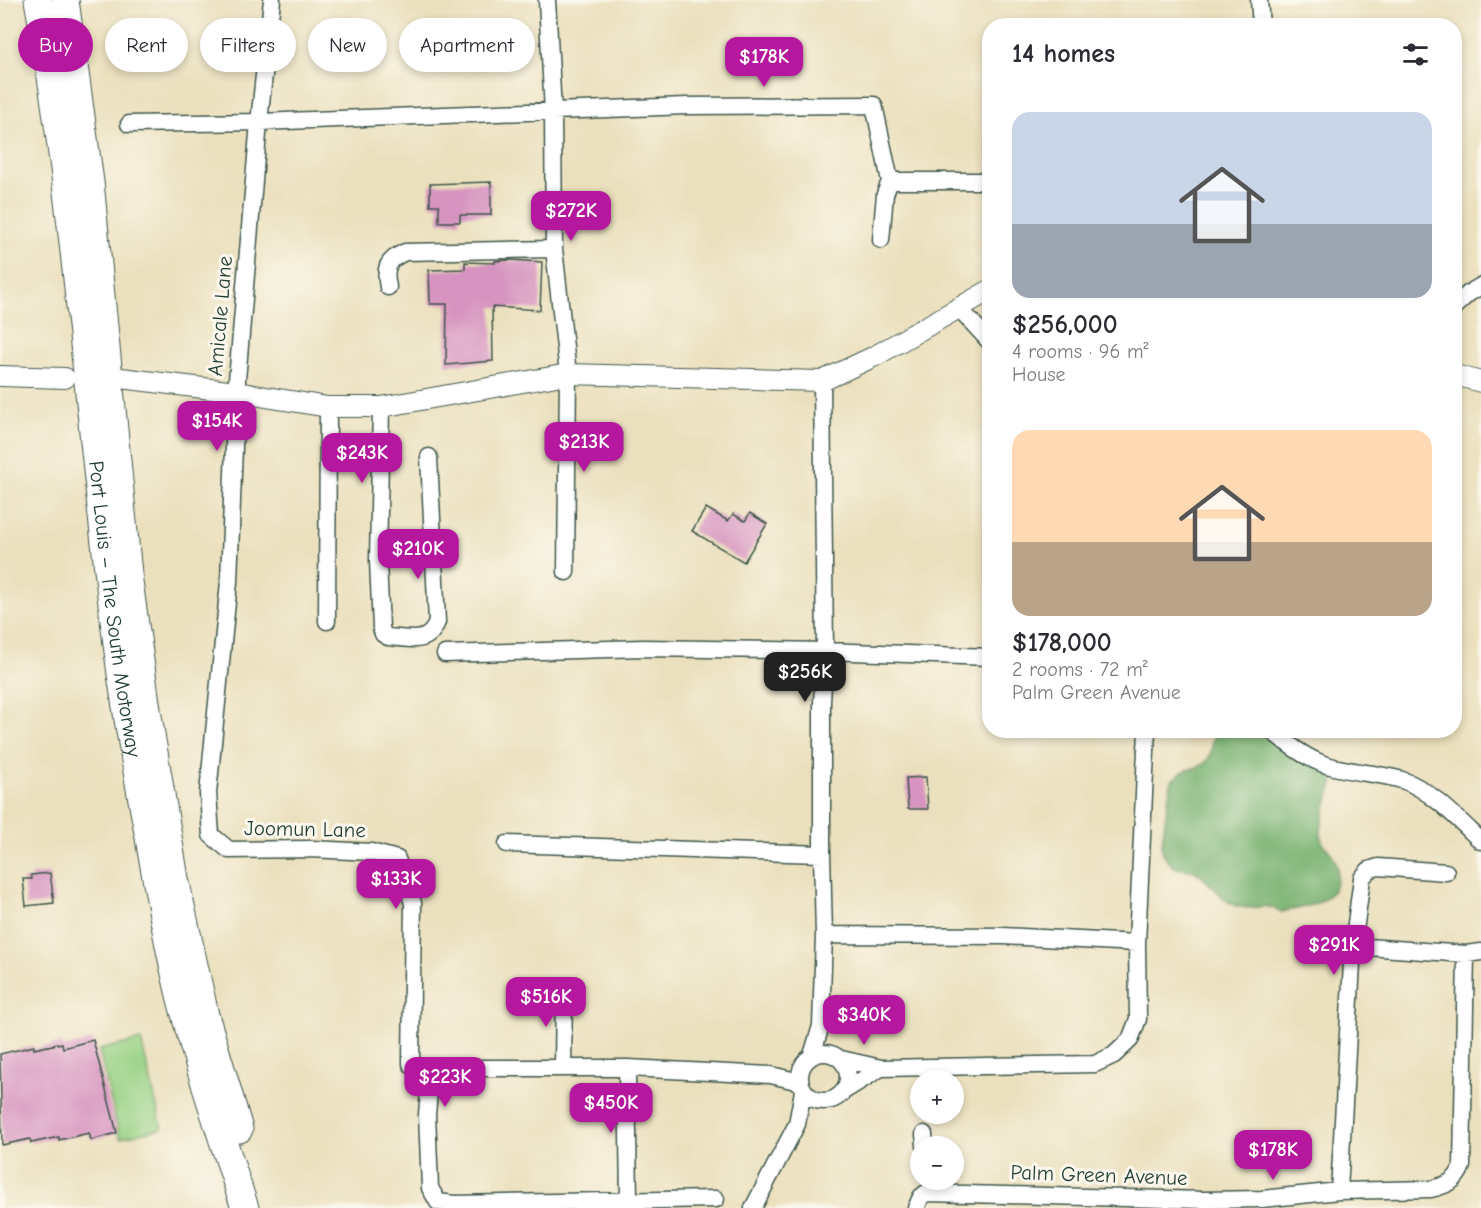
<!DOCTYPE html>
<html lang="en">
<head>
<meta charset="utf-8">
<style>
	:root { --surface:#fff; --page:#f2f2f3; --text:#2b2b33; --muted:#7c7c81; --accent:#b5179e }
	body { margin:0; font-family:"Comic Neue",sans-serif; background:var(--page); color:var(--text); height:100vh; display:flex; flex-direction:column; font-size:22px; white-space:nowrap }
	* { box-sizing:border-box; margin:0 }
	p { font-size:20px; color:var(--muted) }
	.icon { flex:none; width:33px; height:33px; fill:none; stroke:currentColor; stroke-width:2; stroke-linecap:round; stroke-linejoin:round }
	.map { position:relative; flex:1; overflow:hidden }
	.details { position:absolute; left:982px; top:18px; width:480px; height:720px; display:flex; flex-direction:column; background:var(--surface); border-radius:24px; box-shadow:0 3px 9px #0003 }
	.details>* { flex:none }
	.guide { position:absolute; left:18px; top:18px; width:570px; height:54px; display:flex; gap:12px }
	.tools { position:absolute; left:910px; top:1070px; display:grid; gap:12px }
	.tools a { display:grid; place-items:center; width:54px; height:54px; border-radius:50%; background:var(--surface); box-shadow:0 3px 9px #0003; font-size:30px }
	.price { position:absolute; translate:-50% -51px; padding:0 14px; border-radius:12px; background:var(--accent); color:#fff; font-size:20px; line-height:39px; filter:drop-shadow(0 2px 3px #0008) }
	.price::after { content:''; position:absolute; left:50%; top:36px; width:18px; height:14px; margin-left:-9px; background:inherit; clip-path:polygon(0 0,100% 0,50% 100%) }
	.price.current { background:#222; color:#fff }
	ul { padding:0; list-style:none }
	li { display:grid; align-content:center; gap:12px; height:318px; padding:0 30px }
	li span { display:grid; place-items:center; height:186px; border-radius:18px; color:#555 }
	li>.icon { margin-inline-start:auto }
	span .icon { width:108px; height:108px; fill:#fffc; stroke-width:1 }
	li b { font-size:26px }
	h2 { display:flex; justify-content:space-between; align-items:center; height:72px; padding:0 30px; font-size:26px }
	.tag { padding:0 21px; border-radius:27px; background:var(--surface); box-shadow:0 3px 9px #0003; font-size:21px; line-height:54px }
	.tag.current { background:var(--accent); color:#fff }
	.map>svg:first-child { display:block }
</style>
</head>
<body>
<div class="map">
<svg width="1481" height="1208" viewBox="0 0 1481 1208">
	<rect width="100%" height="100%" fill="#fbf7ec"/>
	<filter id="ink" filterUnits="userSpaceOnUse"><feTurbulence type="fractalNoise" baseFrequency=".0167" numOctaves="2"/><feDisplacementMap in="SourceGraphic" scale="12" xChannelSelector="R" yChannelSelector="G"/><feConvolveMatrix kernelMatrix="1 2 1 2 8 2 1 2 1" color-interpolation-filters="sRGB"/></filter>
	<filter id="wash" filterUnits="userSpaceOnUse"><feTurbulence type="fractalNoise" baseFrequency=".008" numOctaves="4" result="noise"/><feDisplacementMap in="SourceGraphic" scale="24" xChannelSelector="R" yChannelSelector="G"/><feGaussianBlur stdDeviation="1.35" result="paint"/><feColorMatrix in="noise" values="0 0 0 0 0 0 0 0 0 0 0 0 0 0 0 0 0 1.4 0 .05"/><feComposite in="paint" operator="in"/></filter>
	<g filter="url(#wash)">
		<rect width="100%" height="100%" fill="#ebe0bd"/>
		<!-- green -->
		<path fill="#98d184" stroke="#5c875c" stroke-width="1.5" d="M141,1040L162,1128L120,1138L99,1050Z"/>
		<!-- forest -->
		<path fill="#7ab372" stroke="#4c7853" stroke-width="1.5" d="M1221,731H1266L1336,773C1332,788 1321,818 1321,832C1320,846 1328,847 1333,856C1336,862 1338,868 1337,874C1337,905 1304,907 1281,912C1261,900 1259,911 1241,907C1221,904 1209,877 1194,871C1184,867 1177,872 1169,862C1167,860 1163,853 1162,850C1161,844 1170,784 1172,781C1188,759 1210,780 1213,739Z"/>
		<g id="blocks">
			<!-- building -->
			<path fill="#d794c0" d="M491,182V215H460V222H439V205H430V184Z
				M510,260L542,262L540,310L492,307L493,361L446,365L447,304H430L429,270L465,269V262L495,263V261Z
				M706,508L728,521L733,514L745,521L750,513L767,524L744,562L692,531Z
				M926,777L928,809H908L906,778Z
				M50,873L54,903L26,906L23,879H32L31,875Z
				M93,1040L117,1133L91,1140L89,1133L59,1140V1137L31,1143L30,1139L2,1145L0,1054L34,1046V1049L62,1043L63,1048Z"/>
		</g>
	</g>
	<g filter="url(#ink)">
		<use href="#blocks" fill-opacity="0" stroke="#3e5549" stroke-width="1.5"/>
		<g fill="none" stroke-linecap="round" stroke-linejoin="round">
			<defs>
				<path id="minor" d="M272,0L259,122L687,106L874,105L890,181L885,194L881,240
					M547,0L553,112L554,249L568,374L566,572
					M1259,0L1261,26
					M129,124L259,122L236,392L229,582L208,793L211,835L229,850L311,849L371,852L397,859L413,903L411,1064L430,1082
					M890,181H990
					M388,287C384,268 387,260 405,252L554,249
					M1455,306L1469,293L1481,286
					M959,308L990,342
					M381,407L378,561L381,628L383,634L388,637C410,638 428,646 437,622L429,457
					M327,621L328,407
					M445,654L643,648L825,651L990,657
					M1271,730C1286,743 1303,756 1321,763C1347,773 1376,772 1402,780C1430,789 1460,821 1481,841
					M507,844L822,854
					M824,935L1003,936L1137,943
					M1353,946L1466,954L1481,952
					M800 1077a24 24 0 1 1 48 0a24 24 0 1 1-48 0Z
					M812,1055L821,1026L824,935L822,854V702L825,651L822,381
					M841,1059L881,1068L1095,1064L1114,1055L1130,1040L1138,1019L1137,943L1147,730
					M563,1068L564,989
					M627,1068L629,1200
					M844,1091L881,1068
					M924,1134L925,1146
					M1339,1191L1353,946L1362,878L1369,870L1378,867L1446,872
					M716,1199L454,1204L438,1202L430,1188L427,1114L430,1082L436,1071L449,1068H627L771,1075L800,1082
					M753,1208L797,1124L803,1091
					M916,1208L921,1197L926,1193L1204,1200L1262,1199L1339,1191L1431,1189C1447,1185 1456,1182 1462,1166L1466,954"/>
				<path id="tertiary" d="M1455,375L1481,382
					M0,376L65,378
					M121,378L236,392L328,407H381L568,374L822,381L875,356L990,290"/>
				<g id="trunk">
					<path id="s1" d="M38,0C79,223 90,450 121,674C129,731 140,787 150,844C159,895 168,946 180,995C198,1067 222,1137 245,1208"/>
					<path d="M65,0L90,182L128,574L147,710L175,879L205,1015L239,1129"/>
				</g>
			</defs>
			<!-- minor casing -->
			<use href="#minor" stroke="#3e5549" stroke-width="19"/>
			<!-- tertiary casing -->
			<use href="#tertiary" stroke="#3e5549" stroke-width="22"/>
			<!-- trunk casing -->
			<use href="#trunk" stroke="#3e5549" stroke-width="29"/>
			<!-- minor -->
			<use href="#minor" stroke="#fff" stroke-width="16"/>
			<!-- tertiary -->
			<use href="#tertiary" stroke="#fff" stroke-width="20"/>
			<!-- trunk -->
			<use href="#trunk" stroke="#fff" stroke-width="27"/>
		</g>
	</g>
	<g text-anchor="middle" dominant-baseline="central" stroke-width="6" stroke-linejoin="round" paint-order="stroke">
		<!-- street labels -->
		<g font-size="21" fill="#1f3d34" stroke="#fbf7ec">
			<text transform="translate(220 316) rotate(-85)">Amicale Lane</text>
			<text stroke="none"><textPath href="#s1" startOffset="614">Port Louis – The South Motorway</textPath></text>
			<text transform="translate(305 829) rotate(1)">Joomun Lane</text>
			<text transform="translate(1099 1175) rotate(2)">Palm Green Avenue</text>
		</g>
	</g>
</svg>
<div class="tools">
<a>+</a>
<a>−</a>
</div>
<b class="price" style="left:764px;top:88px">$178K</b>
<b class="price" style="left:571px;top:242px">$272K</b>
<b class="price" style="left:217px;top:452px">$154K</b>
<b class="price" style="left:584px;top:473px">$213K</b>
<b class="price" style="left:362px;top:484px">$243K</b>
<b class="price" style="left:418px;top:580px">$210K</b>
<b class="price current" style="left:805px;top:703px">$256K</b>
<b class="price" style="left:396px;top:910px">$133K</b>
<b class="price" style="left:1334px;top:976px">$291K</b>
<b class="price" style="left:546px;top:1028px">$516K</b>
<b class="price" style="left:864px;top:1046px">$340K</b>
<b class="price" style="left:445px;top:1108px">$223K</b>
<b class="price" style="left:611px;top:1134px">$450K</b>
<b class="price" style="left:1273px;top:1181px">$178K</b>
<div class="guide">
<a class="tag current">Buy</a>
<a class="tag">Rent</a>
<a class="tag">Filters</a>
<a class="tag">New</a>
<a class="tag">Apartment</a>
</div>
<section class="details">
<h2>14 homes<svg class="icon" aria-label="filters" viewBox="0 0 24 24"><path d="M4 7h16M4 17h16"/><circle cx="9" cy="7" r="2"/><circle cx="15" cy="17" r="2"/></svg></h2>
<ul>
<li><span style="background:linear-gradient(#c9d6e8 60%,#9aa5b1 0)"><svg class="icon" aria-label="home" viewBox="0 0 24 24"><path d="M3 11l9-7 9 7M6 9v11h12V9"/></svg></span><div><b>$256,000</b><p>4 rooms · 96 m²</p><p>House</p></div></li>
<li><span style="background:linear-gradient(#ffd9b3 60%,#b9a48a 0)"><svg class="icon" aria-label="home" viewBox="0 0 24 24"><path d="M3 11l9-7 9 7M6 9v11h12V9"/></svg></span><div><b>$178,000</b><p>2 rooms · 72 m²</p><p>Palm Green Avenue</p></div></li>
</ul>
</section>
</div>
</body>
</html>
